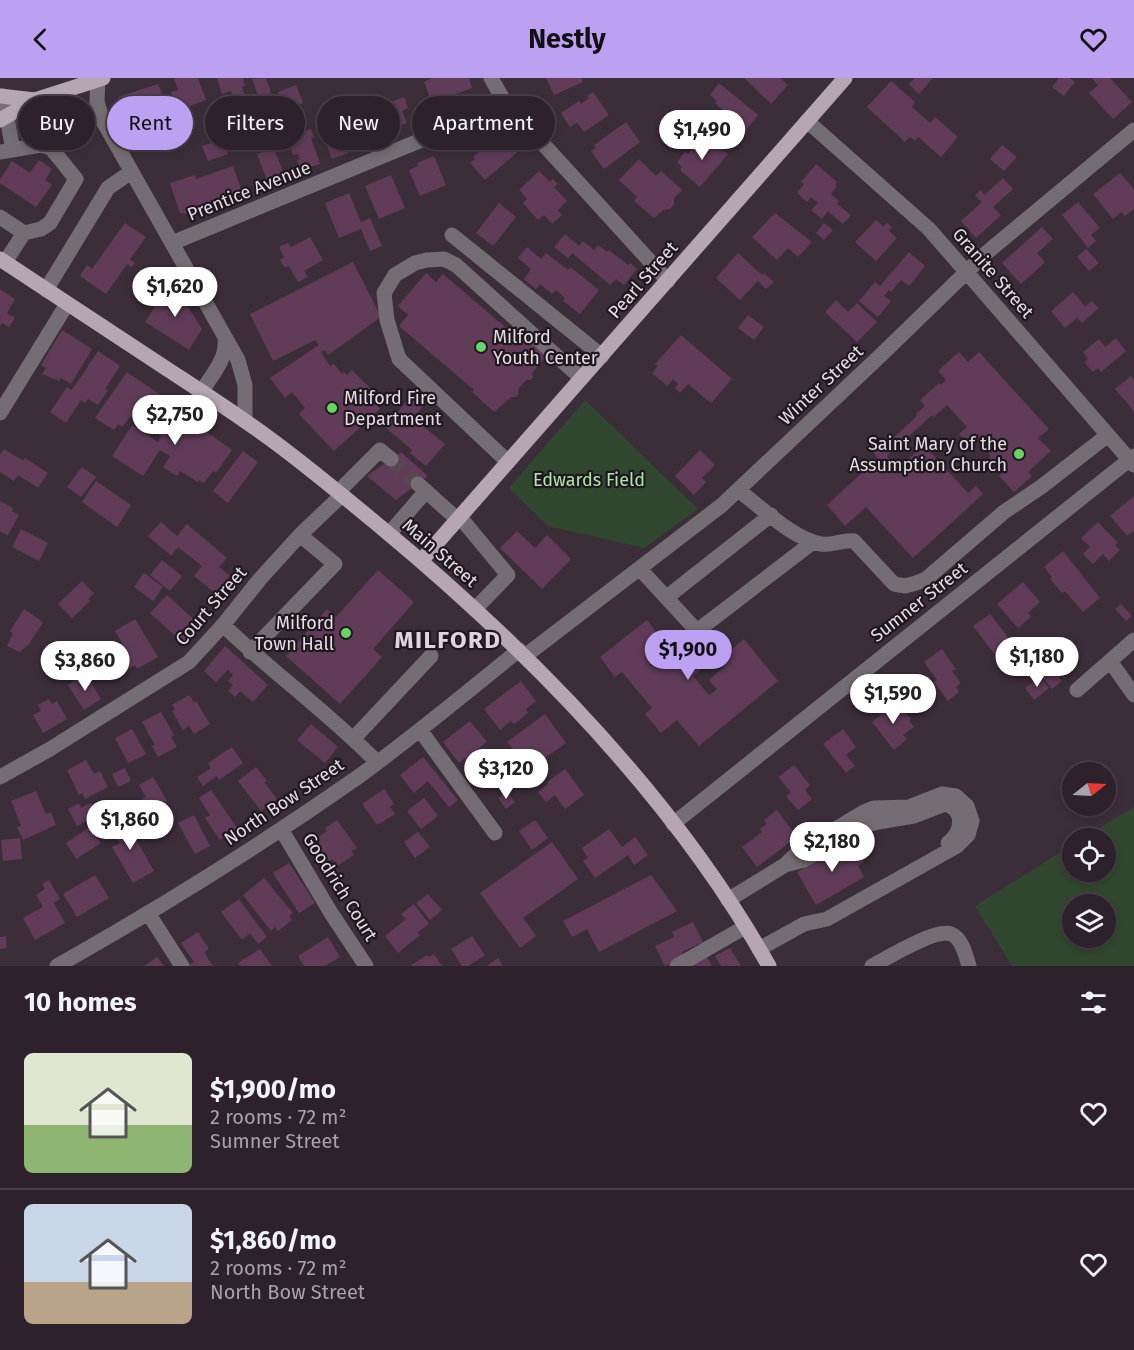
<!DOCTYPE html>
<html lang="en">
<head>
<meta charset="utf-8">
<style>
	:root { --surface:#2d222b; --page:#352a33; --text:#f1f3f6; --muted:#a7a4a9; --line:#483f47; --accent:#bca0f2 }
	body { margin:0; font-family:"Fira Sans",sans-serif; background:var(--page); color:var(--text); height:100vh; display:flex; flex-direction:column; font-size:22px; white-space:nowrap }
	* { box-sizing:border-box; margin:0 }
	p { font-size:20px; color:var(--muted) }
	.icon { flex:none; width:33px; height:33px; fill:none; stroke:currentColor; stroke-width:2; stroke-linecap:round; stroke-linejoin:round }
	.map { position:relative; height:888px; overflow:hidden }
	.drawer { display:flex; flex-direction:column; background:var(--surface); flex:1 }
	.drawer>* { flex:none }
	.guide { position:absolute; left:18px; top:18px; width:600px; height:54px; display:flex; gap:12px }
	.needle { width:39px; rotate:72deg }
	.tools { position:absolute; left:1062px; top:684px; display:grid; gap:12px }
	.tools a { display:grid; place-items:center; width:54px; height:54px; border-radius:50%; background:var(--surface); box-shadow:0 3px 9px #0003,0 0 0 2px var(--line); font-size:30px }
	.price { position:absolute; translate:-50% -51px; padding:0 14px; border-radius:21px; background:#fff; color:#222; font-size:20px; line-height:39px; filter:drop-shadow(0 2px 3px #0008) }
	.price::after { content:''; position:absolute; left:50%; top:36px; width:18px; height:14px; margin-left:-9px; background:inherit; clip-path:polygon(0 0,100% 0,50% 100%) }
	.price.on { background:var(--accent); color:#111 }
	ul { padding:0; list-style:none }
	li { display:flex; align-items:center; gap:18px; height:150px; padding:0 24px }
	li+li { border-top:2px solid var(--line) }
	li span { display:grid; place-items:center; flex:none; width:168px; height:120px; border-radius:9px; color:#555 }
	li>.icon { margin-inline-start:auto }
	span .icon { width:72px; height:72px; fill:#fffc; stroke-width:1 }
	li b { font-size:26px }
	h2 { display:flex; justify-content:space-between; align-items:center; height:72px; padding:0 24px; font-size:26px }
	.chip { padding:0 21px; border-radius:27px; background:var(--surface); box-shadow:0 3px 9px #0003,0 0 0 2px var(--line); font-size:21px; line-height:54px }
	.chip.on { background:var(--accent); color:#111 }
	header { display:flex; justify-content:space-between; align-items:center; height:78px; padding:0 24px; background:var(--accent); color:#111; font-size:27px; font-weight:700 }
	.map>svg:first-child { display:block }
</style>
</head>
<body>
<header><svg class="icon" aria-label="back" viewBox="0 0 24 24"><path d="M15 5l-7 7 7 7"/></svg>Nestly<svg class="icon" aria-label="heart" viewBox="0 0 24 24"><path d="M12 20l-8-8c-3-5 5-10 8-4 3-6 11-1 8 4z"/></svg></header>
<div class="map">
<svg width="1134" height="888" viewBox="0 0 1134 888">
	<rect width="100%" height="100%" fill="#3c2e39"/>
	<!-- green -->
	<path fill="#31472f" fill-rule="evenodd" d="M585,322L698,431L644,470L548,448L509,410Z
		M1134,729V888H1012L975,828L1072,767V794H1106V760H1083ZM1106,826V860H1072V826Z"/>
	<!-- building -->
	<path fill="#603c59" d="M177,0H198L206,22L177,33L171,14L178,12L174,1Z
		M217,0H243L245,8L242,9L246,21L236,25L231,13L222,16Z
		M266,0L273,21L261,26L252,1Z
		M432,0H469L472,10L432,25L424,4Z
		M546,0H581L583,4L554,17Z
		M744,0H780L788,7L771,26Z
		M915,0H933L919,16L909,6Z
		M1059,0H1070L1075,4L1064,18L1052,9Z
		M1092,0H1110L1132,24L1113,41L1089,15L1098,7Z
		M891,3L915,24L912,29L930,45L935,39L958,59L941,79L918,59L915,63L910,59L905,64L867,29Z
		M719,5L758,37L744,55L724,38L726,35L715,25L717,23L710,17Z
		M158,6L179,53L140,67L118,19Z
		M296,7L303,25L285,32L278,14Z
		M593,14L609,37L584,54L577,45L570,49L561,35L579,23L581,26L589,20L587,18Z
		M404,19L408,30L402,33L407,45L390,51L381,28Z
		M235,25L239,37L242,35L244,40L240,41L241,44L222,51L215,32Z
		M373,32L383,59L364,66L353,39Z
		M301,34L306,47L274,58L271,49L275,48L273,44L281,41L280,39L287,36L288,39Z
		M626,44L640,64L604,91L591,73L596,70L594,67Z
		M340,45L344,55L341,56L348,75L332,81L321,52Z
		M311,51L314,59L311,60L320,86L301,92L297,82L300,81L298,76L293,77L288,64L297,61L296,57Z
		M506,55L520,72L485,102L470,85L475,81L473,79L495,60L497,62Z
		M182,58L185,67L173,71L169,62Z
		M697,60L704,66L708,60L728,76L700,109L680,92L682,89L677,84L685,74L688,76L692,71L690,69Z
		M222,61L228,76L208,83L202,68Z
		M1002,67L1017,79L1004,93L990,81Z
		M274,70L285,99L268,105L257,76Z
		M434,78L446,107L420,118L409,92L418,88L417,85Z
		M639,81L656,98L661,93L682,112L674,120V126L670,131L663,132L654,140L634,123L637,119L619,102Z
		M39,82L52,91L45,102L52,107L36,129L0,105V101L12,83L30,95Z
		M816,86L837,104L835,107L837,108L831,116L839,123L837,126L851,137L843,146L828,133L822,141L811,132L818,125L811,119L807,124L797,115L804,106L801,104Z
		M233,88L242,114L190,132L187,136L180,135L170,105L195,97L196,101Z
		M539,93L550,104L553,101L558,106L554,109L567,123L558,132L562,137L552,146L544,137L538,142L523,125L527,121L519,112Z
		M1120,95L1134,111V131L1125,138L1121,134L1113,141L1093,116Z
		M391,97L405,130L379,141L365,108Z
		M1003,100L1013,111L993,129L1001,137L976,160L961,143L982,124L975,117L981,112L984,117Z
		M349,115L361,144L370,140L382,168L370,173L361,151L339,160L325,125Z
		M1078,124L1100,150L1091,157L1096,163L1088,170L1062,137Z
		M499,125L516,139L493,168L476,155Z
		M775,135L812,164L798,179L788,170L777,182L752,159Z
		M876,142L883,148L887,145L892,149L889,153L897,160L876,183L855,164Z
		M125,145L146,159L130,181L135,185L132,189L127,186L106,216L80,198L87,187L92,191Z
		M824,145L833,152L824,162L816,155Z
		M1042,149L1053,161L1037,175L1045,184L1021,206L1002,185Z
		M565,156L579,168L583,163L594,172L598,167L607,174L609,172L628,187L630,185L637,191L624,207L616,201L610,207L572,175L568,180L554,169Z
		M310,159L323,182L304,193L308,199L298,204L289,188L285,190L280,182L284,179L279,169L288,165L291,169Z
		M527,169L541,181L546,175L568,192L570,189L599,212L580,236L563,223L565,220L556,212L552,216L540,206L536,211L524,201L531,191L518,180Z
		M1086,171L1099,185L1089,193L1077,179Z
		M909,174L925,188L909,208L901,202L891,214L889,212L884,218L891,223L878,239L859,223L875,204L880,208Z
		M738,175L762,197L764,195L774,204L766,211L758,203L740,222L716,200Z
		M353,184L381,239L328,277L325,272L321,274L330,288L334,286L342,296L344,294L347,297L352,292L372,312L366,317L380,331L334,373L299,336L305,330L292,314L285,320L270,300L319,267L315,262L273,283L250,236Z
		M426,195L436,204L443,196L519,261L523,257L547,277L532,295L533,299L531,302H526L518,311L519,315L516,319H511L494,334L472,314L474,312L399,248L408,237L398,228Z
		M171,202L202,251L189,272L145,244Z
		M0,211L15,221L7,235L15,240L9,249L2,245L0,248Z
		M1073,214L1085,228L1092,223L1099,230L1082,245L1077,240L1065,250L1051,233Z
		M836,222L848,234L857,225L877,244L857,264L825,234Z
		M748,237L764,249L754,262L738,250Z
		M62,252L92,271L71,306L61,300L59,303L42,296L46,290L41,287Z
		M681,257L732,301L711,325L688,306L680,315L675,310L678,306L673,301L667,308L652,295L658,288L655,286Z
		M1116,260L1126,273L1101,294L1098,290L1093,294L1084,284L1088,281L1083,274L1099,261L1105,269Z
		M98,273L120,288L105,311L108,312L98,327L88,321L85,325L81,322L66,345L50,334L67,309L72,312Z
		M959,274L968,284L979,274L1049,351L1038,360L1051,373L1028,394L1032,398L1014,414L999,398L1005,392L998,384L990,391L984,385L991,378L973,357L966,364L959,356L967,349L947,327L934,339L932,337L887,378L904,397L910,391L904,385L924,367L968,415L976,408L983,416L913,480L866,429L845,448L827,427L878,380L873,374L886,363L888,365L917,338L916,336L925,328L920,322L939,305L941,307L946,302L938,293Z
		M127,294L168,322L149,353L130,339L122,349L118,346L114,352L95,340Z
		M1131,298L1134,302V333L1115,311Z
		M411,318L423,328L413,340L445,366L426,388L410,375L412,372L385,349Z
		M173,323L213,349L208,355L232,372L216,395L213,393L204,405L199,402L198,404L180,393L177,398L163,389L170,378L160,372L143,398L112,378L132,347L158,364L161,358L153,354Z
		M4,371L23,383L25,380L48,395L38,410L18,397L14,403L0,394V377Z
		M700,372L715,387L702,400L706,404L694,417L675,398Z
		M243,373L258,384L228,425L213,413Z
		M401,374L428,398L396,422L367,398Z
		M82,389L96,399L81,419L67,409Z
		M96,403L131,427L117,449L82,424Z
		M1134,418V453L1127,458L1110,438Z
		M0,423L13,430L12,433L19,437L8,457L0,453Z
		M161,444L177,458L187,446L227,480L219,489L230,498L215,515L194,498L202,488L178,469L171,478L148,458Z
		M1098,444L1118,465L1115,467L1120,472L1109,483L1103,476L1093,486L1083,476L1090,469L1081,460Z
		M21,451L48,465L39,483L12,469Z
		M517,453L535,470L547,457L571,481L542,511L500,470Z
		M1063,473L1100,520L1083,534L1065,513L1062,515L1050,501L1052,499L1044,489Z
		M162,482L182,498L170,513L150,497Z
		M378,492L414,524L373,571L382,579L340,626L286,578L327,531L336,539Z
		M144,495L163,509L153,523L134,509Z
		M82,503L94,515L88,521L90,523L72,540L58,526Z
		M1023,504L1040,524L1028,535L1031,539L1018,550L997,526Z
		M167,517L201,548L184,566L150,535Z
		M1121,526L1132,538L1126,543L1115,531Z
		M24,531L43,544L29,566L20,574L7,568L13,556L10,553Z
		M990,536L1014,567L997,579L973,548Z
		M135,541L158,579L137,591L135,587L120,596L112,583L127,574L115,553Z
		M647,542L662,562L676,551L705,588L693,598L709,617L717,611L709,602L724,589L719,582L744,561L778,603L699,668L677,642L661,655L645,636L652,630L622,594L615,599L600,579Z
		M225,568L268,607L253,624L240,613L235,619L228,613L233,607L228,603L233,597L228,592L216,604L204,593Z
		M942,571L956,591L952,593L961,605L956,609L959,614L948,623L934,604L937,602L924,584Z
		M1026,578L1039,593L1030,601L1017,586Z
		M1048,586L1062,603L1052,611L1038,594Z
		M86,596L101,621L84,632L68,607Z
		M1040,599L1049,610L1034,622L1025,610Z
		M521,603L536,623L526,631L528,635L514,646L511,643L500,652L484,631Z
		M189,617L194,624L196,623L210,646L194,656L189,648L183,652L172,633L175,631L172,627Z
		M49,621L52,626L57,623L67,641L43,655L33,637L41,633L38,627Z
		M892,623L901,633L903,632L911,641L909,643L914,649L903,657L907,661L894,672L872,644L884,634L882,632Z
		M161,634L174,657L171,659L177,669L158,679L152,668L155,667L142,644Z
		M545,636L566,665L504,709L495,696L508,687L505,683L516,675L507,664Z
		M470,643L487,664L459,685L443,664Z
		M311,646L338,669L325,685L297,662Z
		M132,651L146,676L128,685L115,660Z
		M843,651L856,669L846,677L855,688L846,695L823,666Z
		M232,669L243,685L219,702L217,698L203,708L197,699L211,690L208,685Z
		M423,679L458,722L449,729L428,703L414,715L400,697Z
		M86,682L94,696L100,693L108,709L85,721L82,715L79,717L67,692Z
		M794,687L810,707L805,712L812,721L798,732L786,718L791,714L778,699Z
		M256,689L267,703L264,704L277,721L261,733L238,703Z
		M125,690L131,703L118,709L112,696Z
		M565,691L584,717L565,731L555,717L546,724L538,714L548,706L547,704Z
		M153,699L167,723L146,735L150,743L133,753L122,733L146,719L139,707Z
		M384,711L394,726L390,729L395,736L377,747L362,726Z
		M211,712L237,750L220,762L205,740L210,737L199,720Z
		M36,713L46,736L51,734L56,747L23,762L17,749L21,748L11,723Z
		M507,713L515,724L506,731L498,720Z
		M424,720L438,738L421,751L407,733Z
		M79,725L81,730L91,725L97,737L77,748L68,731Z
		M777,732L797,759L757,789L742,769L762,754L760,751L767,746L764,742Z
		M122,737L154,793L133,805L112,769L120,765L108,746Z
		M194,737L210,768L195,776L178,745Z
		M337,742L357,770L351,773L354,777L337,788L332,781L326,785L311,764L327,753L325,750Z
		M535,742L548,760L532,772L519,753Z
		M90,749L101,765L76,781L66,765Z
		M609,751L622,769L635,759L648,777L634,787L628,777L595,800L583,783L588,780L582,770Z
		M418,754L430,769L415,780L404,764Z
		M20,760L22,781L3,783L1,762Z
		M552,764L578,801L523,840L536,858L520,870L480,815Z
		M846,766L848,770L854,767L864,784L858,788L864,799L816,827L797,794Z
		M289,785L315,825L299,835L273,795Z
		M95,797L109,820L77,839L63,816Z
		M651,797L677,833L599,874L587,851L572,859L563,843Z
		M264,800L293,835L289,838L292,842L278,853L275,849L271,853L243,817Z
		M49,802L60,821L54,825L65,845L35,862L23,840L43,829L36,817L45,811L42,806Z
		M428,816L442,832L430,842L416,825Z
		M239,821L267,859L258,866L250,855L242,862L221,834Z
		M414,826L429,846L417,855L420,857L398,875L385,858L406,841L401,836Z
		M693,844L703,864L682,874L685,880L665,888L655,868L674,859L672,854Z
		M198,854L209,871L204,874L213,888H187L194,884L181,865Z
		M6,858L7,870L0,871V859Z
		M472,858L485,877L468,888H462L451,871Z
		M328,859L340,879L325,888H304L298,878Z
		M730,870L741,888H721L715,878Z
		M260,871L272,888H240L238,885Z
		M434,876L442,888H410L427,877L429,879Z
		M706,877L712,888H686Z
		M157,879L164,888H144Z
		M498,880L503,888H487Z"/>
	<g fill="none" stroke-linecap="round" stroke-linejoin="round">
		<!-- minor-tunnel -->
		<path stroke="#564852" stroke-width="15" stroke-dasharray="15 8" stroke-linecap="butt" d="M391,381L418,406"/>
		<!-- minor -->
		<path stroke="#746d73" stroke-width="15" d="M98,0L97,24L103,43L238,282L245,307V343
			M491,0L504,23L668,203
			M3,18L13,72
			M807,43L929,151L1134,387
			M0,74L41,67L51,70L76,101L50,145L41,151L24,155L5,184
			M0,139L24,155
			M452,157L602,278
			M172,165L453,49L504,23
			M46,212L108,110L131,94
			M201,314C212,297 228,280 225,259
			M0,335L67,226
			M508,384L399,281L387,242L384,215L395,197L415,185L427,182L444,181L456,187L581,300
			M418,406L457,441
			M738,412C761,429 793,461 821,466C833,468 843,461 854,463L894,506L905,508L916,505L926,501L1004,434L1041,409L1108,357
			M338,414L380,372L391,381
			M459,438L508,497L475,531
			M389,456L426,413
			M640,491L697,553L813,464
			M667,519L771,437
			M223,547C273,595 329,635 377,684
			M250,574L335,486L300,457
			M525,578L722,427L881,277L985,176L1134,52
			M1110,583L1134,617
			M1077,612L1134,562
			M420,652L495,755
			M354,660L431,578
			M0,699L50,671L189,584L223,547L260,501L300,457L342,417
			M673,746L1134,378
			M281,751L331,835L366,888
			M785,787L804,782L864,748L878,744L914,738L945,726C966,732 962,754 948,765
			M728,822L785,787L799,773L864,734L874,730L909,729L942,716L956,718L967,728L972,743L968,757L957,768L827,841L804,846L759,871
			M148,835L182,888
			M57,888C160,830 261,767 358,699C413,659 466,615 519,572
			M677,888L745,849
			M872,888C887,880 936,850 951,856C962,860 966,878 969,888"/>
		<!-- major -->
		<path stroke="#b5a6b1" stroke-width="15" d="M0,18L35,22
			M0,42L35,22L103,0
			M0,181C55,217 109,253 164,289C199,312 235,335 269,360C306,387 342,417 377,446C527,570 673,717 769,888
			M421,483L845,0"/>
	</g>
	<!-- markers -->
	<g fill="#69d464" stroke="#1f181e" stroke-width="2">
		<circle cx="481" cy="269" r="6"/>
		<circle cx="332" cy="330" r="6"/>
		<circle cx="1019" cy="376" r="6"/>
		<circle cx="346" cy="555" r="6"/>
	</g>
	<g text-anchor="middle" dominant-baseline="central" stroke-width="4.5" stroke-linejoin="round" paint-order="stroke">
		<!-- street labels -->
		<g font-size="18" fill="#e6dce3" stroke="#1f181e">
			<text transform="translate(249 113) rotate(-22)">Prentice Avenue</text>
			<text transform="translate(993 195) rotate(49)">Granite Street</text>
			<text transform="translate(643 202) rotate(-49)">Pearl Street</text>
			<text transform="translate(821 307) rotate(-43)">Winter Street</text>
			<text transform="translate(440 475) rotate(41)">Main Street</text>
			<text transform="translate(919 524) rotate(-38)">Sumner Street</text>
			<text transform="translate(211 528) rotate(-49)">Court Street</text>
			<text transform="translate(284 724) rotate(-34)">North Bow Street</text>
			<text transform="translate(340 809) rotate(58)">Goodrich Court</text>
		</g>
		<!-- poi labels -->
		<g font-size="18" fill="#e6dce3" stroke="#1f181e" text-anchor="start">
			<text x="493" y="259">Milford<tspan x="493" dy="21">Youth Center</tspan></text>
			<text x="344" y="320">Milford Fire<tspan x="344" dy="21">Department</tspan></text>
			<text x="1007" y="366" text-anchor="end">Saint Mary of the<tspan x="1007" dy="21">Assumption Church</tspan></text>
			<text x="334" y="545" text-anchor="end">Milford<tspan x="334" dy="21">Town Hall</tspan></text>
		</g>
		<!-- park labels -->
		<g font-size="18" fill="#afe4aa" stroke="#1f181e">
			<text x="589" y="402">Edwards Field</text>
		</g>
		<!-- district labels -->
		<g font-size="24" font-weight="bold" letter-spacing="1.5" fill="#e4d1e0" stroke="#1f181e">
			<text x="448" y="562">MILFORD</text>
		</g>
	</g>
</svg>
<div class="tools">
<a><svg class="needle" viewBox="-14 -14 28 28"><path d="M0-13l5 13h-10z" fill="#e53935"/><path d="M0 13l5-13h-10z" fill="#a7a4a9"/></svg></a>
<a><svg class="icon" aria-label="locate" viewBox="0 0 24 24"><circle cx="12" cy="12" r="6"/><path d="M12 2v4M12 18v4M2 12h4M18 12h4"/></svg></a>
<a><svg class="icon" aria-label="layers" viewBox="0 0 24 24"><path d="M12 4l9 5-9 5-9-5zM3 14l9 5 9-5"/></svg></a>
</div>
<b class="price" style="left:702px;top:83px">$1,490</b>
<b class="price" style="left:175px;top:240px">$1,620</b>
<b class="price" style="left:175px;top:368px">$2,750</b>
<b class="price on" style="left:688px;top:603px">$1,900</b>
<b class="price" style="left:1037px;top:610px">$1,180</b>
<b class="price" style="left:85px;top:614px">$3,860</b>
<b class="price" style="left:893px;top:647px">$1,590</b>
<b class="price" style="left:506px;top:722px">$3,120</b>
<b class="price" style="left:130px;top:773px">$1,860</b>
<b class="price" style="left:832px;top:795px">$2,180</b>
<div class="guide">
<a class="chip">Buy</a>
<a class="chip on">Rent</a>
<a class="chip">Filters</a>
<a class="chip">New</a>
<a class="chip">Apartment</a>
</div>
</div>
<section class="drawer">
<h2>10 homes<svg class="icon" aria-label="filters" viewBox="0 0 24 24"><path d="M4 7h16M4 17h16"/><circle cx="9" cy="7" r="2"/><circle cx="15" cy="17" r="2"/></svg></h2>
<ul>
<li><span style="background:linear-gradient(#dfe7d0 60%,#8fb573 0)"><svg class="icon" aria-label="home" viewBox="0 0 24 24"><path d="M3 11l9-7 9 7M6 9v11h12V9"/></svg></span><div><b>$1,900/mo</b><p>2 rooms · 72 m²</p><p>Sumner Street</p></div><svg class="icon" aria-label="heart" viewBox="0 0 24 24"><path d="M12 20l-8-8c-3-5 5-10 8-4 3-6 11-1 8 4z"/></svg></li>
<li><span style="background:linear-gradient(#c9d6e8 65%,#b9a48a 0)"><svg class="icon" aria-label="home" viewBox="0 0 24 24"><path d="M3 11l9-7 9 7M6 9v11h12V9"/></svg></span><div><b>$1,860/mo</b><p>2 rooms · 72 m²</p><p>North Bow Street</p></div><svg class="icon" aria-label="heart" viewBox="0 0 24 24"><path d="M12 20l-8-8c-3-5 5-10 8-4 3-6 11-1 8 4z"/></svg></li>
</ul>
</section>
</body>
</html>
